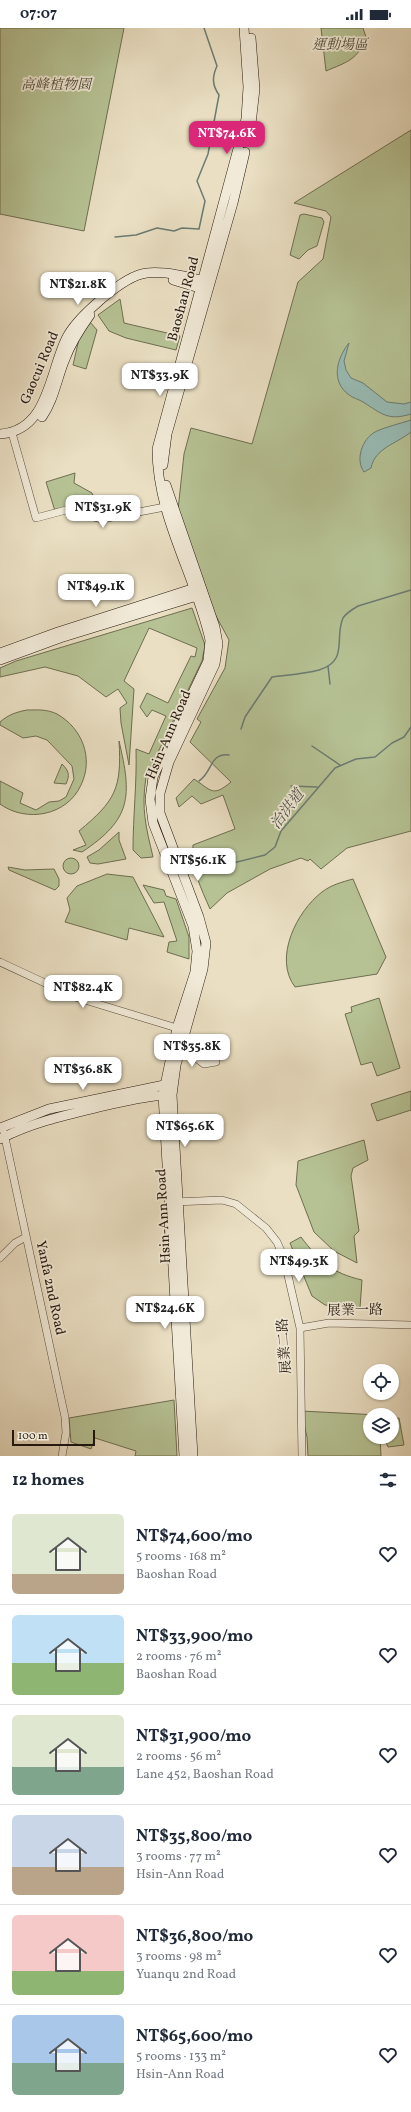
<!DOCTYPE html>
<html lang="en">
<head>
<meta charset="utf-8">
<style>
	:root { --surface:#fff; --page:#f6f6f7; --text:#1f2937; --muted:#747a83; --line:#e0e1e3; --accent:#db2777 }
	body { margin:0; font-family:Vollkorn,"Noto Serif TC",serif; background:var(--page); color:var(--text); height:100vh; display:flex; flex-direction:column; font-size:15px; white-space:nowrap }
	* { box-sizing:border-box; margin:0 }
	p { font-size:13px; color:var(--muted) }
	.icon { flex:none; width:22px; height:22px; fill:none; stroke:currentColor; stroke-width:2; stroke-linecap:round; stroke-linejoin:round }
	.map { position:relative; height:1428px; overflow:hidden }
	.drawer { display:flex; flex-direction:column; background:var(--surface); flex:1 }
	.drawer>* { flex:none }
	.buttons { position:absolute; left:363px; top:1336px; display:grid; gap:8px }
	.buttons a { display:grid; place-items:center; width:36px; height:36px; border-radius:50%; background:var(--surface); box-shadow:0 1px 3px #0004; font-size:20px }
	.scale { position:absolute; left:12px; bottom:10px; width:83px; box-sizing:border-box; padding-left:4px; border:2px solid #27190e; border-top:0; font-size:11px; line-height:14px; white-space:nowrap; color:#27190e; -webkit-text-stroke:3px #f1ead8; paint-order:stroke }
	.price { position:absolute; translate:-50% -34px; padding:0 9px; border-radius:8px; background:#fff; color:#222; font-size:13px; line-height:26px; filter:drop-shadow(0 1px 2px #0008) }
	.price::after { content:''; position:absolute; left:50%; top:24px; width:12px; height:9px; margin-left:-6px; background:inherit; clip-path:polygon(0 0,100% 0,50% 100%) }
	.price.active { background:var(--accent); color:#fff }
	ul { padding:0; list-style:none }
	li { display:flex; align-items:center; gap:12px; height:100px; padding:0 12px }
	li+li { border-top:1px solid var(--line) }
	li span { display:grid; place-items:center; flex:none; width:112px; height:80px; border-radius:6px; color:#555 }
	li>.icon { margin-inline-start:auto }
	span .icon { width:48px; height:48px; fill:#fffc; stroke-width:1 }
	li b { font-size:17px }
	h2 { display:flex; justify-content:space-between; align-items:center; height:48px; padding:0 12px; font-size:17px }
	.status { display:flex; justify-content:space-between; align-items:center; height:28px; padding:0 20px; background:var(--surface); direction:ltr }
	.status svg { height:11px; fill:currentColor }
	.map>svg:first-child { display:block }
</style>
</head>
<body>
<div class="status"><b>07:07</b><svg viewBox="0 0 49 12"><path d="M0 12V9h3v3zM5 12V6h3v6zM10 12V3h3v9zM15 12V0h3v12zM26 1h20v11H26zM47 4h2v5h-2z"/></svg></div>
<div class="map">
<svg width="411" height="1428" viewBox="0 0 411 1428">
	<rect width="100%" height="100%" fill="#eadfc3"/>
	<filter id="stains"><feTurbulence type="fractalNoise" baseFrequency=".005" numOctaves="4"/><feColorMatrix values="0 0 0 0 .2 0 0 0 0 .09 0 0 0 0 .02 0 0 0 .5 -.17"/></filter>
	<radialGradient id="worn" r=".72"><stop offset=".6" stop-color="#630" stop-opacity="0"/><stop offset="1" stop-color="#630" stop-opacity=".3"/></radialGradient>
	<!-- green -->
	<path fill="#b6c294" stroke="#6e6e51" d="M0,0H124L84,203L0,186Z
		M321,0H363L366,9C358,32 347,34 326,43Z
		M411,102V803L347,820L321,841L310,831L308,833L301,830L270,841L227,865L210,881C201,860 191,841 193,817L235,801L223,767L201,776L192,768L179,779L176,770L194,751C212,763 213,769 231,754L190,714L201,694L197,691L225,640L229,612L209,575L178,482L184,426L191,400L252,416L298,254L323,231L331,189L326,183L294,175Z
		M304,186L322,190L324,194L317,218L308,222L299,231L290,227L300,187Z
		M120,271L124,295L180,308L176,322L126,310L109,303L98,287Z
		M90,294L97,302L86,341L73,337L79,311Z
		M75,445L74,455L92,465L98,487L55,483L46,454Z
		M192,580L205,617L202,633L146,749C141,781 146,799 153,829L141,830L133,822C133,788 137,755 136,721L149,726L166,688L152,682L147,689L140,679L147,665L168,675L191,628L195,629L197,620L149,600L124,653L134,661L129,737L121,695L120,680L127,675L118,661L106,669L78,648L45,639L0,649V640L16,633Z
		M27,682C37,682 47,681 57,686C82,700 94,730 81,757C67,788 26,795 0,776V753L23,765L20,775L36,782L49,774L59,773L66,769L74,751L72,738L47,712L36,708L23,710L0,697V694C8,687 16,684 27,682Z
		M119,713C132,768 132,791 82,824L73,822L86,817L79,803C115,773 122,761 119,713Z
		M62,736C69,743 70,747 66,756L54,755Z
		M119,804V812L126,831L98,836L90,835L87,829L99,822Z
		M63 838a8 8 0 1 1 16 0a8 8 0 1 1-16 0Z
		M8,839L25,842L54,841L59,851V858L55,862L9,842Z
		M107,846L133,849L164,909L129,900L127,912L65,894L70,882L67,870L77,858Z
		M353,851L386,929L377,946L295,959C273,930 297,883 322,864C331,857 342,854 353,851Z
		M143,857L164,862L166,868L176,871L189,909V931L167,924L169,914L177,913L164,874L154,875Z
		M379,970L400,1040L377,1048L372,1034L361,1037L345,986L352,984L351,979Z
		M411,1063V1082L377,1093L371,1076Z
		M364,1112L368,1132L353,1140L351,1148L359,1203L354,1208L357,1235L334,1223L314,1204L296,1157L298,1133Z
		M301,1209C320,1234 332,1245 362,1252L360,1280L325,1277L312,1268L290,1215Z
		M174,1372L177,1428H135L136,1423L95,1410L91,1421L71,1414L69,1390Z
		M301,1383L379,1387H370V1409H380L381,1428H308L307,1409Z
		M399,1390L404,1417L388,1419L384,1409H392V1391Z"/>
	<!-- water -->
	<path fill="#98bcb5" stroke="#6b7b72" d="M349,315L344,333L346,342L351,350L363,355L387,374L404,376L411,374V386C388,393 382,386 363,374C358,371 353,370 349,367C330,353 337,330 349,315Z
		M411,392V404C396,416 375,420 371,440L364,444C355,432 362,411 375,404C382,400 402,395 411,392Z"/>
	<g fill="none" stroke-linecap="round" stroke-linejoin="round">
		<!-- stream -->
		<path stroke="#6b7b72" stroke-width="1.5" d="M115,209L136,207L157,200L174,203L182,200L199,201L205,173L197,153L208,126L219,67C212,57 212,49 217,38L204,0
			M328,638L330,656
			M241,701L245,689L272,649C287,647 304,646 319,642C349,633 334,610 343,590C346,585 353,581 358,578L411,562
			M312,718L340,737
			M199,753C213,744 209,725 229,727
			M291,758L317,759
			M209,841L265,827L275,819L281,803L335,740L356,731L375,729L392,715L404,709L411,699"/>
		<defs>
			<path id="street" d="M12,405L36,490L66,482L102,491L170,478
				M0,934L75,969L180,1001
				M192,1013L196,1030L204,1036L216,1034
				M4,1105L65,1389L66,1405L62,1428
				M174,1174L222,1172L236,1176L266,1200L277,1214L284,1230L300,1300L302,1428
				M0,1230L15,1215L26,1209
				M300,1300L329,1295L411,1297"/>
			<path id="secondary" d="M251,10L255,61L251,96
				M173,252L206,262
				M42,389C54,372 57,350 65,331C71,315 80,301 90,287
				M0,406C48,403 49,346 66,311C76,290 124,247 147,245C166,243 190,249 207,254
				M163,437L167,406L233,175L245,124
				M166,457L215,599L218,616L215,636L169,734L160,765V785L199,889L206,915L203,941L176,1037L172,1067L193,1428
				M0,625L58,604L198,559
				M0,632L60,610L200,567
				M0,1100L49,1081L169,1056
				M0,1111C35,1093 71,1086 108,1077C128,1073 149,1067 169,1067
				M184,1428L163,1067L177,1000L195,944L197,923L193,898L153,795L150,771L153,749L208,633L210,612C196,548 157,489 157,421L246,91L248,59L244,0"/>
		</defs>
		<!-- street casing -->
		<use href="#street" stroke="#584a3b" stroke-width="8"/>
		<!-- secondary casing -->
		<use href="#secondary" stroke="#27190e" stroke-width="10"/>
		<!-- street -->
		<use href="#street" stroke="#f1ead8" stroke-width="7"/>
		<!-- secondary -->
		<use href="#secondary" stroke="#f1ead8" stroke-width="9"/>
	</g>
	<g text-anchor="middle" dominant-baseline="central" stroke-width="3.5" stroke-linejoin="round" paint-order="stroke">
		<!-- park labels -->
		<g font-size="14" font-style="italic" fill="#524c36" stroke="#f1ead8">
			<text x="340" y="17">運動場區</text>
			<text x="56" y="57">高峰植物園</text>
		</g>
		<!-- street labels -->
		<g font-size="14" fill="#27190e" stroke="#f1ead8">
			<text transform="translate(184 271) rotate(-75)">Baoshan Road</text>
			<text transform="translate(40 340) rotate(-67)">Gaocui Road</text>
			<text transform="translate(169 707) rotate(-67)">Hsin-Ann Road</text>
			<text transform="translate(164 1188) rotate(-93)">Hsin-Ann Road</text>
			<text transform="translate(50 1260) rotate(78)">Yanfa 2nd Road</text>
			<text transform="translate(355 1283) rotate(-1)">展業一路</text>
			<text transform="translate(285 1318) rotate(-94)">展業二路</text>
		</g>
		<!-- water labels -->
		<g font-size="15" font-style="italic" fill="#4f5248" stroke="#f1ead8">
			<text transform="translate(288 782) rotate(-53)">治洪道</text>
		</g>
	</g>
	<rect width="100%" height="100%" filter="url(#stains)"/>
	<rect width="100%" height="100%" fill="url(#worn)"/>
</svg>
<div class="buttons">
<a><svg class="icon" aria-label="locate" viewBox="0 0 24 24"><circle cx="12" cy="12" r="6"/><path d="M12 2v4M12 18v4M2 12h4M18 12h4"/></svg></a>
<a><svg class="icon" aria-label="layers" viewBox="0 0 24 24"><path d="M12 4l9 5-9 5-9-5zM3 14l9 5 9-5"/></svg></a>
</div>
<div class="scale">100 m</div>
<b class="price active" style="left:227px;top:127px">NT$74.6K</b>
<b class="price" style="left:78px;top:278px">NT$21.8K</b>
<b class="price" style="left:160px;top:369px">NT$33.9K</b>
<b class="price" style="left:103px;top:501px">NT$31.9K</b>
<b class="price" style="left:96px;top:580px">NT$49.1K</b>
<b class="price" style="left:198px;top:854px">NT$56.1K</b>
<b class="price" style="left:83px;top:981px">NT$82.4K</b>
<b class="price" style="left:192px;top:1040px">NT$35.8K</b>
<b class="price" style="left:83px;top:1063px">NT$36.8K</b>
<b class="price" style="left:185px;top:1120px">NT$65.6K</b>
<b class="price" style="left:299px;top:1255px">NT$49.3K</b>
<b class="price" style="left:165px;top:1302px">NT$24.6K</b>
</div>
<section class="drawer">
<h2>12 homes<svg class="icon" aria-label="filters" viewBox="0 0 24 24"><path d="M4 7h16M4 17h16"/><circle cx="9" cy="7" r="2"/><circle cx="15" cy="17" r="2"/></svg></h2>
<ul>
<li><span style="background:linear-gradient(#dfe7d0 75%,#b9a48a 0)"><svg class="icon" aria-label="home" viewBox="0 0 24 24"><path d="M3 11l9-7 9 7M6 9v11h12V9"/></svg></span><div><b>NT$74,600/mo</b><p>5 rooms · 168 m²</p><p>Baoshan Road</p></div><svg class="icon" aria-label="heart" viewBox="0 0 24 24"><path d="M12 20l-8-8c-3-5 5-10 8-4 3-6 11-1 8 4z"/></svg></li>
<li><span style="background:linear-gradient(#bfe0f5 60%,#8fb573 0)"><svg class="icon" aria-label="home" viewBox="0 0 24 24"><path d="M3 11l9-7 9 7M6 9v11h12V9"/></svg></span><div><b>NT$33,900/mo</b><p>2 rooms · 76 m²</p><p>Baoshan Road</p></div><svg class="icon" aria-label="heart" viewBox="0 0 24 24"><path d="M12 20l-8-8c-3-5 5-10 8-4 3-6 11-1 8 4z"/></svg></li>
<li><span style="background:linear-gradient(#dfe7d0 65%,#7fa58c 0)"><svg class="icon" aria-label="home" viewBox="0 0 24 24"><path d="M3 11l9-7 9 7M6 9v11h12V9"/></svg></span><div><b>NT$31,900/mo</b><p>2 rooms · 56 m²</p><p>Lane 452, Baoshan Road</p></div><svg class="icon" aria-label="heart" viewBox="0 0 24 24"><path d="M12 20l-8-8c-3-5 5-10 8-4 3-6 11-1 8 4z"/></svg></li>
<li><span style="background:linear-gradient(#c9d6e8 65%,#b9a48a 0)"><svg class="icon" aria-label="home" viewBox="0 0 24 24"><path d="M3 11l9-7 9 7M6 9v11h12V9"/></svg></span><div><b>NT$35,800/mo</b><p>3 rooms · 77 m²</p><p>Hsin-Ann Road</p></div><svg class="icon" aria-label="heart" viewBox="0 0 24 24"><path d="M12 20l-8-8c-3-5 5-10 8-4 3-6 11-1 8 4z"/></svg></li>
<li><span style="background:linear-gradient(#f6c9c9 70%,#8fb573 0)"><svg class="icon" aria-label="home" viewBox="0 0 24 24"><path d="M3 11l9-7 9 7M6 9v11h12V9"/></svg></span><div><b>NT$36,800/mo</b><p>3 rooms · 98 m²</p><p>Yuanqu 2nd Road</p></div><svg class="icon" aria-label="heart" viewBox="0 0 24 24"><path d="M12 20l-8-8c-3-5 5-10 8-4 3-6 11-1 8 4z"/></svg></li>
<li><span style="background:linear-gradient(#a9c7e8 60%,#7fa58c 0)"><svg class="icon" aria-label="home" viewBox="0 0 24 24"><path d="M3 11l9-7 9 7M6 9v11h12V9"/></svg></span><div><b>NT$65,600/mo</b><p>5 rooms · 133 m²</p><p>Hsin-Ann Road</p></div><svg class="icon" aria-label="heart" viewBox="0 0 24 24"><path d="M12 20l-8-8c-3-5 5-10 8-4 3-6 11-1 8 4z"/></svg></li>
</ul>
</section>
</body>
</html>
